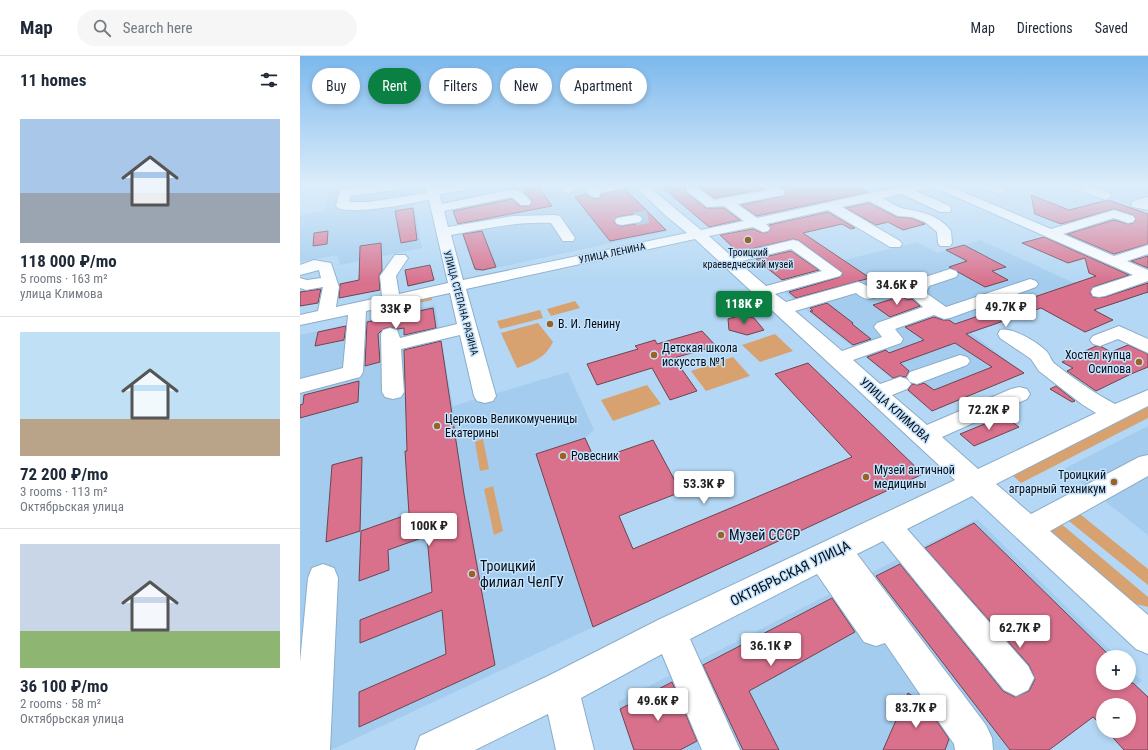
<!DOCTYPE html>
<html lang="en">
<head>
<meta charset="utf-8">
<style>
	:root { --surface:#fff; --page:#f6f6f7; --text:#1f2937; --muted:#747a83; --line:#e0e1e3; --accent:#0b8043 }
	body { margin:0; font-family:"Roboto Condensed",sans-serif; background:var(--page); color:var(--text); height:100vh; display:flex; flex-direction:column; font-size:15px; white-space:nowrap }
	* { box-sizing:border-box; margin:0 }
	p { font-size:13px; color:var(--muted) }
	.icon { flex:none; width:22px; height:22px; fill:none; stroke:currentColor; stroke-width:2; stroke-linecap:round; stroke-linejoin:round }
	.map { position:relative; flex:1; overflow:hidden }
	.side { display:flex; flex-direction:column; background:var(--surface); width:300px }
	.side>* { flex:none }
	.hud { position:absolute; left:12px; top:12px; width:380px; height:36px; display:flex; gap:8px }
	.buttons { position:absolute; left:796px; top:594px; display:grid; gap:8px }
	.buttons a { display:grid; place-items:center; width:40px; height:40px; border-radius:50%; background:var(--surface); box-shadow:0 2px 6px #0003; font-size:20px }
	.price { position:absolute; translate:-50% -34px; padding:0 9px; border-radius:4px; background:#fff; color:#222; font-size:13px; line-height:26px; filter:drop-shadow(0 1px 2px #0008) }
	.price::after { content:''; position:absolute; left:50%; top:24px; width:12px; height:9px; margin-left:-6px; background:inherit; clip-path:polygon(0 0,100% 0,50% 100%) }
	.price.current { background:var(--accent); color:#fff }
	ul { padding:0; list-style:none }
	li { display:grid; align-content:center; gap:8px; height:212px; padding:0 20px }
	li+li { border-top:1px solid var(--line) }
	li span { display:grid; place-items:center; height:124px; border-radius:0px; color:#555 }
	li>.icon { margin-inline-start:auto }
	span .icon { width:72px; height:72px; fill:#fffc; stroke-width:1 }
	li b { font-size:17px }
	h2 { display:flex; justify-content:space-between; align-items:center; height:48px; padding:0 20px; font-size:17px }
	.tag { padding:0 14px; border-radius:18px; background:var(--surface); box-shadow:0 2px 6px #0003; font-size:14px; line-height:36px }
	.tag.current { background:var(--accent); color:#fff }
	header { display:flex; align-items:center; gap:24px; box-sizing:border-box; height:56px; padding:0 20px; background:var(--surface); border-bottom:1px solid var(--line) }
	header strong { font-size:19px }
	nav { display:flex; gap:22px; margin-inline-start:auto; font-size:14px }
	.search { width:280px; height:36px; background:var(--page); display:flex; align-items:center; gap:10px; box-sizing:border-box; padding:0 14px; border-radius:22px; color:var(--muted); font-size:15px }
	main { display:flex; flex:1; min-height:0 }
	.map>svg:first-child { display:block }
</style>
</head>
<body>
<header>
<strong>Map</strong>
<div class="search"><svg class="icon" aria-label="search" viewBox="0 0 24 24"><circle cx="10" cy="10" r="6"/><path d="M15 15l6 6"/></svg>Search here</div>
<nav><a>Map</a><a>Directions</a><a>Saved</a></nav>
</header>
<main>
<section class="side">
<h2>11 homes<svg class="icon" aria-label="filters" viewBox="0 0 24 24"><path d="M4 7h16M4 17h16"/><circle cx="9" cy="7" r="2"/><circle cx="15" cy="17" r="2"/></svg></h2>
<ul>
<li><span style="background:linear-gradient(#a9c7e8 60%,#9aa5b1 0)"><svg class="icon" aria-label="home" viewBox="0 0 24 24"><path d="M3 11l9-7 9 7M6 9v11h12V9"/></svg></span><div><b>118 000 ₽/mo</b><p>5 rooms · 163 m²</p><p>улица Климова</p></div></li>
<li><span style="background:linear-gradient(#bfe0f5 70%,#b9a48a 0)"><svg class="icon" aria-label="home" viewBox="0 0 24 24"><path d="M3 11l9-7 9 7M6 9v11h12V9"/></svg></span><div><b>72 200 ₽/mo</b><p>3 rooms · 113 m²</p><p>Октябрьская улица</p></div></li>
<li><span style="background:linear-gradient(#c9d6e8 70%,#8fb573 0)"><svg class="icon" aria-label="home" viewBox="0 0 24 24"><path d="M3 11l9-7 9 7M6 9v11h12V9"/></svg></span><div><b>36 100 ₽/mo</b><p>2 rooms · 58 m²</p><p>Октябрьская улица</p></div></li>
</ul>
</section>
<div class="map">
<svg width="848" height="694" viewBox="0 0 848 694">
	<rect width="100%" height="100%" fill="#b3d7f4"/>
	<!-- built -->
	<path fill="#a3ccee" d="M29,130H110L122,192L40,209L37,199L0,206V159L24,155Z
		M198,130H323L368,175L176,216L151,148L200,135Z
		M680,184L772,226L785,227L817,217L848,230V238L845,237L808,250L779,235V239L671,277L724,317L632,355L483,235L556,216L544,204L617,186L638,197Z
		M135,249L153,350L268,316L294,374L285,382L355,542L31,694H0V279Z
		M848,370V479L764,413Z
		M677,463L817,601H803V627H829V613L842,625L809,649H803L794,661L749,694H333L318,646Z"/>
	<!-- green -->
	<path fill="#d8a270" d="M131,240L132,244L75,256V252Z
		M275,245L280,252L251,260L247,253Z
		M240,254L243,262L200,273L197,265Z
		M238,267L253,286C245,302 234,306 217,312L201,277Z
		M475,278L493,295L460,306L442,289Z
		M433,301L450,320L406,335L391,315Z
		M347,329L361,348L313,365L301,344Z
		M848,351V362L721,427L712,419Z
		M183,383L189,413L180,415L175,386Z
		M193,430L203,475L194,479L184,433Z
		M775,454L848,513V529L764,461Z
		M759,466L848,541V551L832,547L748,475Z"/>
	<!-- building -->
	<path fill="#d9718d" stroke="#6d454f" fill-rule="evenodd" d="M223,130H238L252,150L158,168L153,155L212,143L220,150H230L232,145L224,136H227Z
		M361,130H386L385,134L387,137L406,152H424L440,164L409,171Z
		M398,130H462L464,133L414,142Z
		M479,130H528L529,134L555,130L568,136L457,160L441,149L483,140L486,136Z
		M324,133L335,143L366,174L310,185L275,141L287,138L293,142H299L301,138ZM335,158L340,159L343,162L340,167L322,170L317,169L314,166L317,161Z
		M731,139L769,154L808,144L848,158V188L814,198L767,178L814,164L828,168L833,167L836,164L833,159L814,153L761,168L735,158Z
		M569,147L597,161L612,162L625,168L603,174L588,166L576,169L546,152Z
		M113,152L117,184L101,187L95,155Z
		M528,156L555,172L551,173L542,168L503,177L570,222L496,242L489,236L540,221L543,217L498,184L493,183L438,196L420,179L453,173L462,177L468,176L471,172L469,169Z
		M28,175L27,188L13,190L14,177Z
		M182,175L196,211L183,214L175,213L163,178Z
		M744,181L829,219L793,231L790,237L793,241H805L848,227V236L794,254L813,264L785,276L741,252L666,278L724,317L632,355L608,334L612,328L618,329L624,327L634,334L692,311L655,287L600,307L609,315L606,321L600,320L593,322L567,301L586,294L589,297L624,284L605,271L634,261L643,264H649L655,268L796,220L789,217L785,202L768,207L722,187Z
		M81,187L82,214L79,220L80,234L39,242L40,228L59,224L60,190Z
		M664,189L706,211L692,215L708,224L685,231L649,211L667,205L646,194Z
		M491,195L519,214L482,224L456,203Z
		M848,200V212L831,205Z
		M130,209L134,224L108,230L105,214Z
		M21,233L18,247L0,250V236Z
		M602,240L607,244L612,243L620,250L590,261L573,249Z
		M527,247L553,267L552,268L571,283L553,289L510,255H513L510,252Z
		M133,252L136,272L104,279V272L98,273L90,271L83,273L78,278L80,306L65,310L67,266Z
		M441,259L454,262L464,274L447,279L429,274L428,263Z
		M46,270L44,284L15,290L18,276Z
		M402,275L416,290L374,302L397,335L370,344L352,312L297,329L287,308L338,293L335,290L355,284L357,288Z
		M141,285L164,438L195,609L59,671V636L146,598L142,554L60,587V564L132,536L127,480L88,494L89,514L59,525L61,475L109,458L105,395H107L104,294Z
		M828,289L848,298V311L831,318L796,335L767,315L773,312L762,306L796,290L802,291L811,296Z
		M508,307L623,418L293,571L236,398L285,382L295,404L353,384L381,436L319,460L333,493L552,401L475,318Z
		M59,325L58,346L0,362V349L3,348L4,339Z
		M756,330L775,345L772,346L750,333Z
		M704,360L719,371L674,390L660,378Z
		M62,401L60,475L26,486L32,409Z
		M674,467L811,601H803V627H833L848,641V694H824L807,675H829V649H803V671L793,661L749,694H710L576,520L600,508L703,635L715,641L729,635L735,623L729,609L625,492Z
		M532,542L555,576L449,635L479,694H443L403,609Z
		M372,626L397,685L380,694H334L320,653Z
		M608,637L625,648L649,683L645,694H583Z"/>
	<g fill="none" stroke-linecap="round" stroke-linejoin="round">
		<!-- minor-tunnel -->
		<path stroke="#99b9d3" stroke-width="13" stroke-dasharray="13 6" stroke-linecap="butt" d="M335,163L351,160"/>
		<defs>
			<path id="minor" d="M70,130H100L94,134L50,140L49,146H68L127,137L125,130H172L166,134L139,138L142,148L213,133C222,136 226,139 231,146L229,149H221L212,141L144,155L148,171L213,160L255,159L260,160L275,182L273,185H263L251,167C217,165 184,173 151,179L163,224L387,177L365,159L335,130H348L401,174L444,165L424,150L407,151L388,136L386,133L388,130H396L414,144L468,134L463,130C472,130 479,129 485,136L483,139L437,148L457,162L603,130H630L628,132L616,135L650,150L651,153L650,156H640L602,138L583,142C590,146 599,152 606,153C623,156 640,160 651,175L652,187L650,190H640L638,187L637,176L625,166L612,161L598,160L569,145L542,151L600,185L602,188L600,191H590L528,154L466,168L470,172L468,175L463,176L453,171L409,180L430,199L493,184L498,185L542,217L540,220L475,238L486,246L558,226C565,228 572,232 576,238L574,242C566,244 562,242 556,237L495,255L542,295L582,281L574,271L577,267L623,251L609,238L616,224L650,213L656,215L658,218L656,221L629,230L626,237L646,251L730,223L736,225L738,228L736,231L650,262L644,263L634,259L595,273L603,283L601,287L553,304L580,328L600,321L607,323L611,328L607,333L592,339L627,369L711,333L719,331L727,333L730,338L727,343L642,381L678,413L796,357L783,349L739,315L731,303L700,282L698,278L700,274C712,271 738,286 747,296C750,299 751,305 755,308C774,323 794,337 815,348L848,334V350L696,428L731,458L839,401L848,399V420L750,475L848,559V598L836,593L672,440L607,473L728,610L734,622L728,634L716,640L704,634L583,485L557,498L686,669L692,682L693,694H655L654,688L585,587L576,590L564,586L517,518L390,583L440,694H402L362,598L281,642L294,694H256L248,658L175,694H115L120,680L248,620L358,564L655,424L395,183L166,233L196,340L193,345L185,347L177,345L174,340L160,279L101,293L104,336L101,341L93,343L85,341L82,336L81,278L83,274L90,272L97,274L100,282L157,268L150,237L66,255L63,316L60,321L0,337V323L43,312L48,259L0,269V259L18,255L23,231L6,234L0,232V222L7,224L21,222L19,214L0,219V209L14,204L31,207L39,231L36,251L82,241L80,220L95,199H105L108,202L96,220L99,238L148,227L129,144C114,147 44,161 36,150L40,134ZM491,193L522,215L466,230L438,206Z
				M267,130H281L268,138L262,134Z
				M301,130H326L324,132L300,137L299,141C293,142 290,140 286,135L288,132Z
				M634,130H649L751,173L814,154L833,160L835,163L833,166L828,167L814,162L763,178L814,200L848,189V198L827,205L848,214V225L805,240L799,241L793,240L791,236L793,232L833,219L636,132Z
				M683,130H699L706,134L700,138L685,132Z
				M771,130H788L810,137L812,140L806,144L773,132Z
				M848,141V154L833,151L831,148L833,145Z
				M335,159L340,160L342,163L340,166L322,169L317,168L315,165L317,162Z
				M819,270L848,283V297L818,283L800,290L793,288L790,284L793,280Z
				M660,299L667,301L670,305L667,309L617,328L610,326L607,321L610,316Z
				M23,508L34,512L38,522L30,694H0V606L8,522L12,512Z"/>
		</defs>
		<!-- minor casing -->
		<use href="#minor" stroke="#8badc9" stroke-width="2"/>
		<!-- minor -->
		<use href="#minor" fill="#fff" fill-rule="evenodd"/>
	</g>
	<!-- sky -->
	<linearGradient id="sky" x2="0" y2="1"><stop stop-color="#7bb8ed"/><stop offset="0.57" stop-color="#ddedfa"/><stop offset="1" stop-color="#ddedfa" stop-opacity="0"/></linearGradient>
	<rect width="848" height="227" fill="url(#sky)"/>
	<!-- markers -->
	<g fill="#9c6222" stroke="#c6e3fb" stroke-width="1.5">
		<circle cx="448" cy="184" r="4"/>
		<circle cx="250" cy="268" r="4"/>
		<circle cx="354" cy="299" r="4"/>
		<circle cx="839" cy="306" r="4"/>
		<circle cx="137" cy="370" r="4"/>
		<circle cx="263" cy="400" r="4"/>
		<circle cx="566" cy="421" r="4"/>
		<circle cx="814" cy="426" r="4"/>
		<circle cx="421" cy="479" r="4"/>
		<circle cx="172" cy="518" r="4"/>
	</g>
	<g text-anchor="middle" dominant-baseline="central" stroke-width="3" stroke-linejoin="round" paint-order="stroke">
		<!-- far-poi labels -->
		<g font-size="10" fill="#040e18" stroke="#c6e3fb">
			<text x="448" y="196">Троицкий<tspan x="448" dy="12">краеведческий музей</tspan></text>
		</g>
		<!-- far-street labels -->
		<g font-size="10" fill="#040e18" stroke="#c6e3fb">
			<text transform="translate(312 197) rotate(-12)">УЛИЦА ЛЕНИНА</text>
			<text transform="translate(161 247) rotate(75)">УЛИЦА СТЕПАНА РАЗИНА</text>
		</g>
		<!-- poi labels -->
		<g font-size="12" fill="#040e18" stroke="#c6e3fb" text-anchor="start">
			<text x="258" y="268">В. И. Ленину</text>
			<text x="362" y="292">Детская школа<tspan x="362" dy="14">искусств №1</tspan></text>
			<text x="831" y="299" text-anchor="end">Хостел купца<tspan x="831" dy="14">Осипова</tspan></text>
			<text x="145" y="363">Церковь Великомученицы<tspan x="145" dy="14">Екатерины</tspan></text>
			<text x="271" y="400">Ровесник</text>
			<text x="574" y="414">Музей античной<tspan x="574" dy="14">медицины</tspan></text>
			<text x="806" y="419" text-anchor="end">Троицкий<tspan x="806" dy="14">аграрный техникум</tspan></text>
		</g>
		<!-- street labels -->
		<g font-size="12" fill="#040e18" stroke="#c6e3fb">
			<text transform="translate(595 354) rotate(42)">УЛИЦА КЛИМОВА</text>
		</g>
		<!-- near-poi labels -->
		<g font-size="14" fill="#040e18" stroke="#c6e3fb" text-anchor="start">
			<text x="429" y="479">Музей СССР</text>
			<text x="180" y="510">Троицкий<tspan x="180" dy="16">филиал ЧелГУ</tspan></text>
		</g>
		<!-- near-street labels -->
		<g font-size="14" fill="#040e18" stroke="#c6e3fb">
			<text transform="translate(490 517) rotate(-26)">ОКТЯБРЬСКАЯ УЛИЦА</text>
		</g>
	</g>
</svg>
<div class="buttons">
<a>+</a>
<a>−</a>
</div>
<b class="price" style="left:597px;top:250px">34.6K ₽</b>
<b class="price current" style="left:444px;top:269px">118K ₽</b>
<b class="price" style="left:706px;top:272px">49.7K ₽</b>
<b class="price" style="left:96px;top:274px">33K ₽</b>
<b class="price" style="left:689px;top:375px">72.2K ₽</b>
<b class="price" style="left:404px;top:449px">53.3K ₽</b>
<b class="price" style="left:129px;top:491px">100K ₽</b>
<b class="price" style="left:720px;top:593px">62.7K ₽</b>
<b class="price" style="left:471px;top:611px">36.1K ₽</b>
<b class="price" style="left:358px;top:666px">49.6K ₽</b>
<b class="price" style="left:616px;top:673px">83.7K ₽</b>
<div class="hud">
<a class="tag">Buy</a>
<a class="tag current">Rent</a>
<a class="tag">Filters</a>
<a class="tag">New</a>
<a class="tag">Apartment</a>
</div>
</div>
</main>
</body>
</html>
